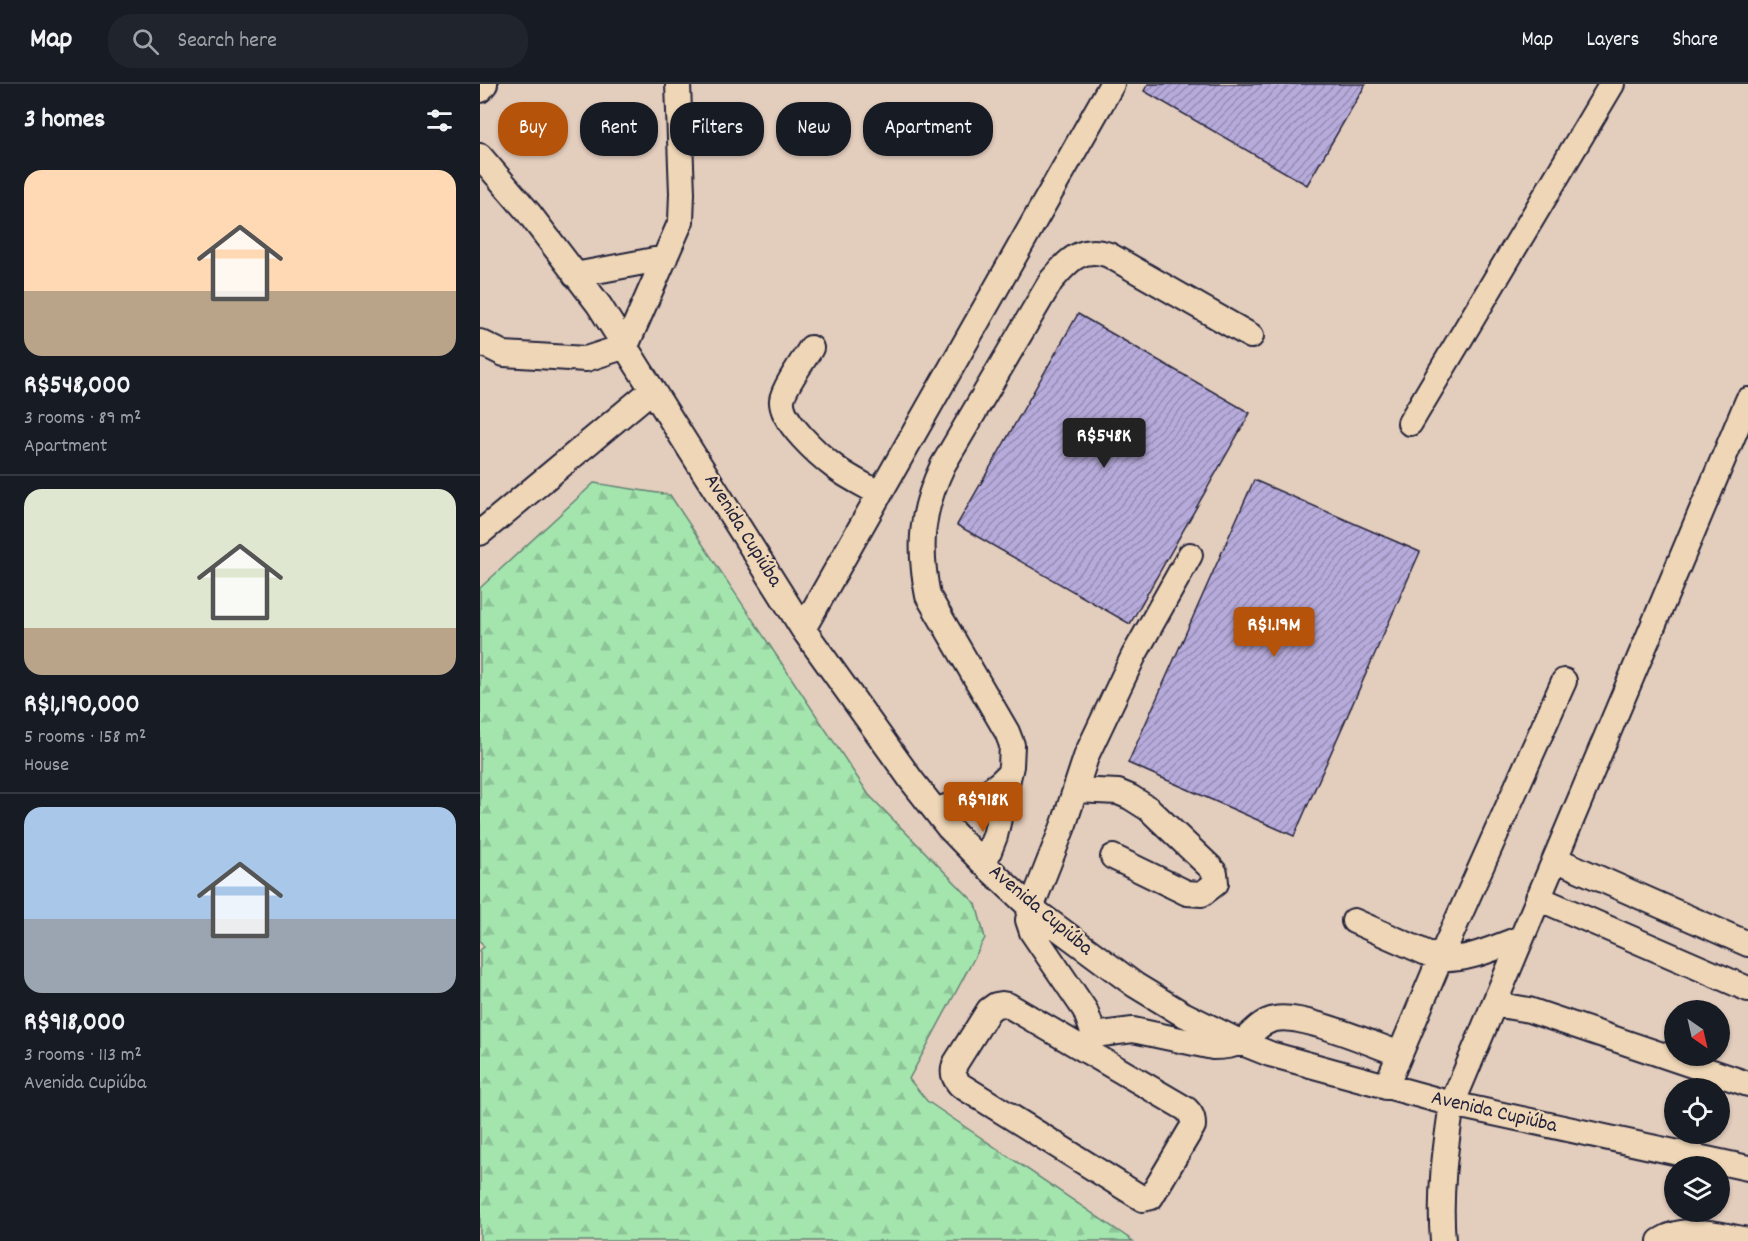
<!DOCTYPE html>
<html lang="en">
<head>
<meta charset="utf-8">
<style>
	:root { --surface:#171b24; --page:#20242c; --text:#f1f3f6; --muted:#9ea1a6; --line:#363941; --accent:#b45309 }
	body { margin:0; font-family:Dekko,sans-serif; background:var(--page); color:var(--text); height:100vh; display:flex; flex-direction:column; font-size:22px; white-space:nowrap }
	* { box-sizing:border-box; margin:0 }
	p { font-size:20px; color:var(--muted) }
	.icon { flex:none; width:33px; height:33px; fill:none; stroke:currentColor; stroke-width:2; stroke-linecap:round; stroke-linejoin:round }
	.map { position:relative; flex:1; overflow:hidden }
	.details { display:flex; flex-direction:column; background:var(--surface); width:480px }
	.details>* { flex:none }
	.top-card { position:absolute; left:18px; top:18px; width:570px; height:54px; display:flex; gap:12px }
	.needle { width:39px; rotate:146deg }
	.tools { position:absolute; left:1184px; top:916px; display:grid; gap:12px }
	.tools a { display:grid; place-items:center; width:66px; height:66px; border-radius:50%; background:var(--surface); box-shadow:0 2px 4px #0004; font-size:30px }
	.price { position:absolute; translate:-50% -51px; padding:0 14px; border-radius:6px; background:var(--accent); color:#fff; font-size:20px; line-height:39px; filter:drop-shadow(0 2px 3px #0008) }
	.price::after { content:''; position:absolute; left:50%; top:36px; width:18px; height:14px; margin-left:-9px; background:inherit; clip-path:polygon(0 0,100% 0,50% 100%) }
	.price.active { background:#222; color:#fff }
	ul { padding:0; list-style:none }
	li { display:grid; align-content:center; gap:12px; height:318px; padding:0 24px }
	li+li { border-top:2px solid var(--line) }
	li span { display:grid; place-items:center; height:186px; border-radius:18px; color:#555 }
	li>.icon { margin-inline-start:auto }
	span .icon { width:108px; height:108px; fill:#fffc; stroke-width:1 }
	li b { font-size:26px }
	h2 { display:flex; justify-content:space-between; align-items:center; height:72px; padding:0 24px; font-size:26px }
	.tag { padding:0 21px; border-radius:24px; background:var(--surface); box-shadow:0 2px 4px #0004; font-size:21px; line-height:54px }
	.tag.active { background:var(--accent); color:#fff }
	header { display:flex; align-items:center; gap:36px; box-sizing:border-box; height:84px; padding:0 30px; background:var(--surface); border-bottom:2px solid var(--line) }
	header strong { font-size:28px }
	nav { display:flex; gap:33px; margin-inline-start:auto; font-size:21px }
	.search { width:420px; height:54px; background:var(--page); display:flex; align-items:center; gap:15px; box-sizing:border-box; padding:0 21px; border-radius:24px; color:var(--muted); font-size:22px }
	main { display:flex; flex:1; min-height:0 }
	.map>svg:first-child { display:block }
</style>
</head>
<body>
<header>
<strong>Map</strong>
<div class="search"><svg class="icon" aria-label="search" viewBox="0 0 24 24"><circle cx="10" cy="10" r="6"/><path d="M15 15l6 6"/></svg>Search here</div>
<nav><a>Map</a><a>Layers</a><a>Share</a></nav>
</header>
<main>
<section class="details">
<h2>3 homes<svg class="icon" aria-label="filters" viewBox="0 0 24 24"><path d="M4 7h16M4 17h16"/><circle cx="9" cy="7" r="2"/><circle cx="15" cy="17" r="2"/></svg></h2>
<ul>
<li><span style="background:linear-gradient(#ffd9b3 65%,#b9a48a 0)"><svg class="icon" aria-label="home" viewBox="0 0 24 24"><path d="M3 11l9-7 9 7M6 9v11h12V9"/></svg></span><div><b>R$548,000</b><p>3 rooms · 89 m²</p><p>Apartment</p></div></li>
<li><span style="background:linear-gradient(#dfe7d0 75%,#b9a48a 0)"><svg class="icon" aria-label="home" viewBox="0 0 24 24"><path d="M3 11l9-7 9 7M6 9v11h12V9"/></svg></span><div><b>R$1,190,000</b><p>5 rooms · 158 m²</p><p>House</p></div></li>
<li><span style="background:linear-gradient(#a9c7e8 60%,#9aa5b1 0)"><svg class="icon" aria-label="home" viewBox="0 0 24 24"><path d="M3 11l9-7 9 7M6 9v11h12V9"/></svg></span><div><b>R$918,000</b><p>3 rooms · 113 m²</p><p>Avenida Cupiúba</p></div></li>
</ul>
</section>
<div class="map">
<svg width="1268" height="1157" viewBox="0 0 1268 1157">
	<defs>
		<pattern id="forest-firs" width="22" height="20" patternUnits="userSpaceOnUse" patternTransform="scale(1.5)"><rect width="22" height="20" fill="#a4e5ae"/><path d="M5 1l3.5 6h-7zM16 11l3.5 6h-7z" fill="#8dc497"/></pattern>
		<pattern id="building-hatch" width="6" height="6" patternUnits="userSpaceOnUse" patternTransform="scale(1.5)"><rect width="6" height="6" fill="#b7abdb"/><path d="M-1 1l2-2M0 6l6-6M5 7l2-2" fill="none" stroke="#948bb3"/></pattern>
	</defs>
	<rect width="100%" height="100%" fill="#e3cdbd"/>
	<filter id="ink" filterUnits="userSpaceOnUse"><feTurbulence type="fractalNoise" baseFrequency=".0167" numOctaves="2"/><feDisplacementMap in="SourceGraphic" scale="12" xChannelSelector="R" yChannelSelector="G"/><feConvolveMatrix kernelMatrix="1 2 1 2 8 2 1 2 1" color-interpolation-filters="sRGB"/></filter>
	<g filter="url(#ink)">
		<!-- forest -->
		<path fill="url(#forest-firs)" stroke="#638474" stroke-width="1.5" d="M114,399L190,411L389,711L496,820L505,854L429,995L447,1017L653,1157H0V866L4,863L0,857V504Z"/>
		<!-- building -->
		<path fill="url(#building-hatch)" stroke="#22223b" stroke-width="1.5" d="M668,0H886L827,101L664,7Z
			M598,230L770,329L650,540L477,441Z
			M774,396L940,468L814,752L648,679Z"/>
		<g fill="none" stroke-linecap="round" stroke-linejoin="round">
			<defs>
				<path id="minor" d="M0,6L5,0
					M0,72L48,128L119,221L323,545L432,697L469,744L504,780L551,824L655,901L701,929L760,958L790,970L972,1020L1268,1084
					M95,191L185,174
					M0,258L24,270L106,275L146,262L201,137L202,109L198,0
					M331,264C324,275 303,305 302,316C300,337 340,372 356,384C369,394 385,401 400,410
					M930,339L1132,0
					M0,449L172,306
					M323,545L632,0
					M596,706L638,708L650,713L669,725L730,783L735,789L736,799L722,810L707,809L633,773
					M455,726C484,718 505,715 527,692
					M1075,775L1268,860
					M504,780L515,752L531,682L532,661L527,648L448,512C438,462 441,427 463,381L571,197C588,177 601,161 629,171L771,252
					M1058,814L1268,905
					M874,837L960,875C988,877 1016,863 1041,854
					M522,920L528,921L706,1025C712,1031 713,1034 713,1042L671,1113L663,1115L480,1001C474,994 472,989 475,980L509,926L516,921Z
					M1014,920L1049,926L1268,1000
					M614,951L605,926L552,848L548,836L551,824L584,740L607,670L654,571L710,471
					M608,964L614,951L653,946L733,963C741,963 753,962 761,958C774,950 777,939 795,935C821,929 892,960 920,970
					M906,1003L960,875L1084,597
					M963,1157C959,1111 965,1066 972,1020L1268,316
					M1180,1157C1207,1140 1238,1151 1268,1156"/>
			</defs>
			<!-- minor casing -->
			<use href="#minor" stroke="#22223b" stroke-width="28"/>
			<!-- minor -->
			<use href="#minor" stroke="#eed6b6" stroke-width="24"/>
		</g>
	</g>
	<g text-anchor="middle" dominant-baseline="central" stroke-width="4.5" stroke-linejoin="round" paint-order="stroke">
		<!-- street labels -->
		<g font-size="21" fill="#22223b" stroke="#eed6b6">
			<text transform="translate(262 447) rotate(58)">Avenida Cupiúba</text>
			<text transform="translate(560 827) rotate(40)">Avenida Cupiúba</text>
			<text transform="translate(1014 1029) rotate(13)">Avenida Cupiúba</text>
		</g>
	</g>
</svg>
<div class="tools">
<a><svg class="needle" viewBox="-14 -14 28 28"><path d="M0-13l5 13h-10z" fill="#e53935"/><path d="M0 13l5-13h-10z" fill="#9ea1a6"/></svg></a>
<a><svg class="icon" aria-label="locate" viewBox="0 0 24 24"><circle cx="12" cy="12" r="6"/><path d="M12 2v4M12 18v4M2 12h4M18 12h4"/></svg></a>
<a><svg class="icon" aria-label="layers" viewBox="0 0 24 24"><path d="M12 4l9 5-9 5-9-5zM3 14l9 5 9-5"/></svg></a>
</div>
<b class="price active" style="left:624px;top:385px">R$548K</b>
<b class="price" style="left:794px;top:574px">R$1.19M</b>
<b class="price" style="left:503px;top:749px">R$918K</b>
<div class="top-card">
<a class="tag active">Buy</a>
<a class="tag">Rent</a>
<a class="tag">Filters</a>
<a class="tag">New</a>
<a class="tag">Apartment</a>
</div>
</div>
</main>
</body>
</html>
